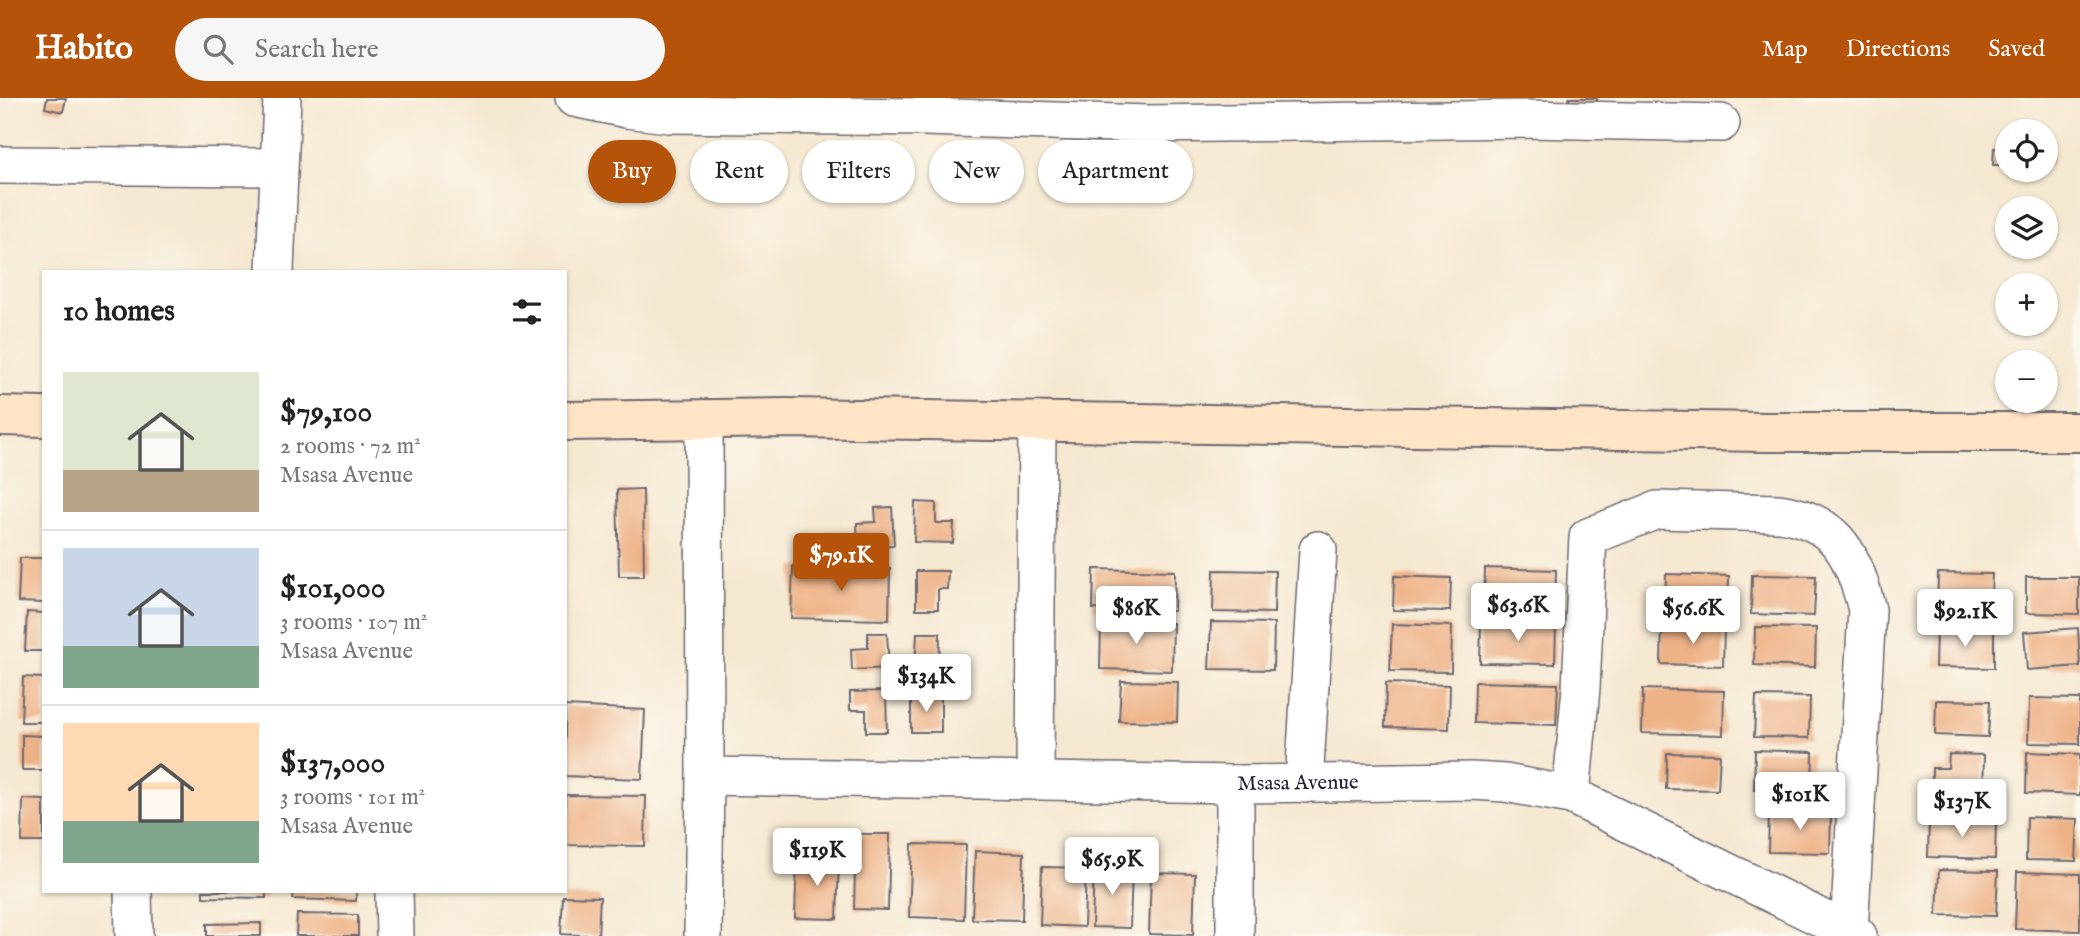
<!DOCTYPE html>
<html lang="en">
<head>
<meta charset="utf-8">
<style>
	:root { --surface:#fff; --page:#f6f6f6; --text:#222; --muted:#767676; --line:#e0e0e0; --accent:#b45309 }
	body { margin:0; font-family:"IM FELL English",serif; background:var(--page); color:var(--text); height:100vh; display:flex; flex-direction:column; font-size:26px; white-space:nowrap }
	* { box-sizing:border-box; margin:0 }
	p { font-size:23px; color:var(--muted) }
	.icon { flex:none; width:38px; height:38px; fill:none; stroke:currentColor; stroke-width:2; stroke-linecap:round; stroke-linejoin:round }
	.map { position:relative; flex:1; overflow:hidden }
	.drawer { position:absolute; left:42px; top:172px; width:525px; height:623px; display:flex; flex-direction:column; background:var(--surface); border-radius:0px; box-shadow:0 2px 5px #0004 }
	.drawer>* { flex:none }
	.top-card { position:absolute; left:588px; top:42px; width:665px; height:63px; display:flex; gap:14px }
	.tools { position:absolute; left:1995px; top:21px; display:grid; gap:14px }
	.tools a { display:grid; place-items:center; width:63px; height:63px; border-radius:50%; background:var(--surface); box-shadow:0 2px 5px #0004; font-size:35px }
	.price { position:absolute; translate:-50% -60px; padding:0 16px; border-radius:7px; background:#fff; color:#222; font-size:23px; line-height:46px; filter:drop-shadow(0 2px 4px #0008) }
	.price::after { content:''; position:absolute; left:50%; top:42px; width:21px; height:16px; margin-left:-10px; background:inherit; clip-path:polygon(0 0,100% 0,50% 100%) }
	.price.selected { background:var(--accent); color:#fff }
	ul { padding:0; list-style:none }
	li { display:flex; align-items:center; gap:21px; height:175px; padding:0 21px }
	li+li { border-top:2px solid var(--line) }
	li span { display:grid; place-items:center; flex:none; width:196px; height:140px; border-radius:0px; color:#555 }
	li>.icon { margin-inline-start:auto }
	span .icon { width:84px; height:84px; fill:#fffc; stroke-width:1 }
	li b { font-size:30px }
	h2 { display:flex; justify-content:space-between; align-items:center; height:84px; padding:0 21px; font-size:30px }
	.chip { padding:0 24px; border-radius:32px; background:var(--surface); box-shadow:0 2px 5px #0004; font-size:24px; line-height:63px }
	.chip.selected { background:var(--accent); color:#fff }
	header { display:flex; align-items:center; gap:42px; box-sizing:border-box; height:98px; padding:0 35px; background:var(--accent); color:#fff }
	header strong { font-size:33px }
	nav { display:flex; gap:38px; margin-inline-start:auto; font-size:24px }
	.search { width:490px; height:63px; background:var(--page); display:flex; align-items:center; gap:18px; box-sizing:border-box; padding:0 24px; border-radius:38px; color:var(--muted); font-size:26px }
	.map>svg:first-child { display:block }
</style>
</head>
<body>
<header>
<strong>Habito</strong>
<div class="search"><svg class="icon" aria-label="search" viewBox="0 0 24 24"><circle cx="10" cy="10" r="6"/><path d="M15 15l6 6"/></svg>Search here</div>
<nav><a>Map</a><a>Directions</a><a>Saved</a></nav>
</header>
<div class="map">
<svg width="2080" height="838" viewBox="0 0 2080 838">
	<rect width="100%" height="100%" fill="#fbf7ec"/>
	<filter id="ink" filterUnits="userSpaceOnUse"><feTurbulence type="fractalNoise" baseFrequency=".0143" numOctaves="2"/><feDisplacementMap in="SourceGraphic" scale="14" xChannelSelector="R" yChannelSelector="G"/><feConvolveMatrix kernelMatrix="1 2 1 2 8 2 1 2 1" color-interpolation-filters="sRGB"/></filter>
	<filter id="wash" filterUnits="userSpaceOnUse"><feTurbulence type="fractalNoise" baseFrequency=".00686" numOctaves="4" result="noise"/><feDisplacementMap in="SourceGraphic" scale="28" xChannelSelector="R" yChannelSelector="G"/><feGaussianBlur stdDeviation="1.57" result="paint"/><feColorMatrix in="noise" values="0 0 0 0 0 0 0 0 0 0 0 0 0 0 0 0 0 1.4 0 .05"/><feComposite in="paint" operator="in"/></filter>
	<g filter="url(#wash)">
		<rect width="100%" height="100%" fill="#f5e8d1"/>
		<g id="blocks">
			<!-- building -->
			<path fill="#eeb287" d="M47,0H66L63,14L45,10Z
				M1569,0H1597V10L1569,9Z
				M1994,50H2007V67H1993Z
				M2046,51H2052L2051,67H2046Z
				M643,391L644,478H619L617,392Z
				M915,404L936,405V425H954L953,445L914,444Z
				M892,409L894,447L858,449L857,425L876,424L875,410Z
				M20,460H44V505L18,504Z
				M793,468L890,470L889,522L791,520Z
				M1485,470L1556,472L1555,510L1484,508Z
				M1094,471L1175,473L1174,513L1093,511Z
				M1214,472L1275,473L1274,515L1213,514Z
				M916,473H948L947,491H938V511H916Z
				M1938,475L1992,476L1990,517L1937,516Z
				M1666,476L1729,478L1728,515L1665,514Z
				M1752,477L1816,478L1814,518L1751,516Z
				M1394,478L1451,480L1450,513L1393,512Z
				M2026,479H2079V516L2026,515Z
				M27,514L44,515V553H25Z
				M1101,523L1173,525L1172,573L1100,571Z
				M1481,523L1556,525L1555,566L1480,565Z
				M1211,524L1274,525L1273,572L1209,571Z
				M1392,526L1452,528L1451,574L1390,573Z
				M1662,527L1724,529L1723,568L1661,566Z
				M1755,529L1816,530L1815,569L1754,567Z
				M2078,530L2080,568L2027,572L2024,534Z
				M1936,531L1994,532V570L1935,569Z
				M868,535H887L889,570L852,572L851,551L868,550Z
				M917,535H940L939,572L915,571Z
				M23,579L44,580V624H21Z
				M1121,583L1178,584L1177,624L1119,623Z
				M1475,584L1558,586L1556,627L1474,625Z
				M1386,585L1450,587L1449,631L1385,629Z
				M1643,591L1724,593L1723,637L1642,635Z
				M886,593L887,634H866V612H850V594Z
				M911,598H941V634H911Z
				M1756,598L1810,599L1809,640L1754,639Z
				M2029,600L2080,601V646L2028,645Z
				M1936,602L1990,603L1988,639L1935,637Z
				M565,608L645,612L642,681L565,678Z
				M22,637L44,638V672H22Z
				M1755,652L1813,654L1812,693L1754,692Z
				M2027,654L2080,656V697L2026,695Z
				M1667,655L1720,656L1718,692L1666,691Z
				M1949,656L1984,657L1983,695L1932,694V670H1948Z
				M565,697L646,698L645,748L565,747Z
				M23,701L44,702V744H22Z
				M1769,713L1831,714L1830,755L1768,754Z
				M2027,719L2078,721L2076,763L2026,762Z
				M1929,722L1996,723L1995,761L1928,759Z
				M856,736H890L888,812L854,811Z
				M912,746L966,747L964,821L909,819Z
				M975,753L1024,755L1022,822L972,821Z
				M797,759L839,761L837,821L795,820Z
				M1094,768L1132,770L1130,830L1092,829Z
				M1042,769L1086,770L1084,829L1040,827Z
				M1939,772L1998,773L1996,818L1937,817Z
				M2017,774L2080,776V833L2015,831Z
				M1151,775L1195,776L1193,837L1149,836Z
				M203,793H266V800L203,799Z
				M294,793H356V803L293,801Z
				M563,798L600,799L598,838L561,836Z
				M297,816L358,817V838H296Z
				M261,825V838H207V826Z"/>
		</g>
	</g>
	<g filter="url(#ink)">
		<use href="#blocks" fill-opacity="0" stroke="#6c6770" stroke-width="2"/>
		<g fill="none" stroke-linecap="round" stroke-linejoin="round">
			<defs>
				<g id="street">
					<path d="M574,0L626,11L669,16L924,19L1148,26L1526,21L1721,25"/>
					<path d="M0,67L278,69"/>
					<path d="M275,173L282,0"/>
					<path id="s1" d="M705,678L1235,686L1472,683L1505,685L1571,697L1858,838"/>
					<path d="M1035,683L1037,323"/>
					<path d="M1304,686L1318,452"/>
					<path d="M1571,697L1581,590L1588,439L1657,412L1779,415C1838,423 1854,459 1867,512L1849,834"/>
					<path d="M133,793L134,838"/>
					<path d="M394,793L395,838"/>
					<path d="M703,838L705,678L704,321"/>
					<path d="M1235,838V686"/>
				</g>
				<path id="secondary" d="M0,318L44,319
					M565,323L786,320L1766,334H2080"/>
			</defs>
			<!-- street casing -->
			<use href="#street" stroke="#6c6770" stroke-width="40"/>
			<!-- secondary casing -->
			<use href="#secondary" stroke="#6c6770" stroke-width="42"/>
			<!-- street -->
			<use href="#street" stroke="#fff" stroke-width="37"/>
			<!-- secondary -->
			<use href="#secondary" stroke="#ffe4c6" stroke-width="38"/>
		</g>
	</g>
	<g text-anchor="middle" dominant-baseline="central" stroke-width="5" stroke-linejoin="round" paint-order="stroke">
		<!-- street labels -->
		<g font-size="21" fill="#22223b" stroke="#fbf7ec">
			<text stroke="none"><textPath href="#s1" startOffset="593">Msasa Avenue</textPath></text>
		</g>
	</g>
</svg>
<div class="tools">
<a><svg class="icon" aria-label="locate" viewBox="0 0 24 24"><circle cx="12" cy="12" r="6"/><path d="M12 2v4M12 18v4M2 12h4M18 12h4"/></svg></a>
<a><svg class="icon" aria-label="layers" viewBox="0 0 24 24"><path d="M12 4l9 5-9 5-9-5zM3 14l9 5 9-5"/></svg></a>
<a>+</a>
<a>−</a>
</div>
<b class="price selected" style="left:841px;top:495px">$79.1K</b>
<b class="price" style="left:1518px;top:545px">$63.6K</b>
<b class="price" style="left:1136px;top:548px">$86K</b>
<b class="price" style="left:1693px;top:548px">$56.6K</b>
<b class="price" style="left:1965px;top:551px">$92.1K</b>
<b class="price" style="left:926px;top:616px">$134K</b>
<b class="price" style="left:1800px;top:734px">$101K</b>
<b class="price" style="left:1962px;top:741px">$137K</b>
<b class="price" style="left:817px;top:790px">$119K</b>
<b class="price" style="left:1112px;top:799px">$65.9K</b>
<div class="top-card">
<a class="chip selected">Buy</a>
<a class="chip">Rent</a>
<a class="chip">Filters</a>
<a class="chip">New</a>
<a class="chip">Apartment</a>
</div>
<section class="drawer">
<h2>10 homes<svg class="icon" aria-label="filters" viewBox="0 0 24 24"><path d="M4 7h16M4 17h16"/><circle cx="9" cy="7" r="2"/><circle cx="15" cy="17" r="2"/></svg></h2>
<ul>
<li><span style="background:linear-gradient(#dfe7d0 70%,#b9a48a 0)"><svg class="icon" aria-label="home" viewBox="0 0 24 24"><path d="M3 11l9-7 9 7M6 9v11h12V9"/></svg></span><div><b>$79,100</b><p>2 rooms · 72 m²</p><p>Msasa Avenue</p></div></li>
<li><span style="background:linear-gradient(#c9d6e8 70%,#7fa58c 0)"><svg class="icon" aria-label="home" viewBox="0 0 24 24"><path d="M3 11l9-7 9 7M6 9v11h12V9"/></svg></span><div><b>$101,000</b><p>3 rooms · 107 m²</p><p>Msasa Avenue</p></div></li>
<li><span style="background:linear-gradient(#ffd9b3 70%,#7fa58c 0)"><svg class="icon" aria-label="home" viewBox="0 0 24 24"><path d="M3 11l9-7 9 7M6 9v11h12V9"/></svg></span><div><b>$137,000</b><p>3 rooms · 101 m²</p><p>Msasa Avenue</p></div></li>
</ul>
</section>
</div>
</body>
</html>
